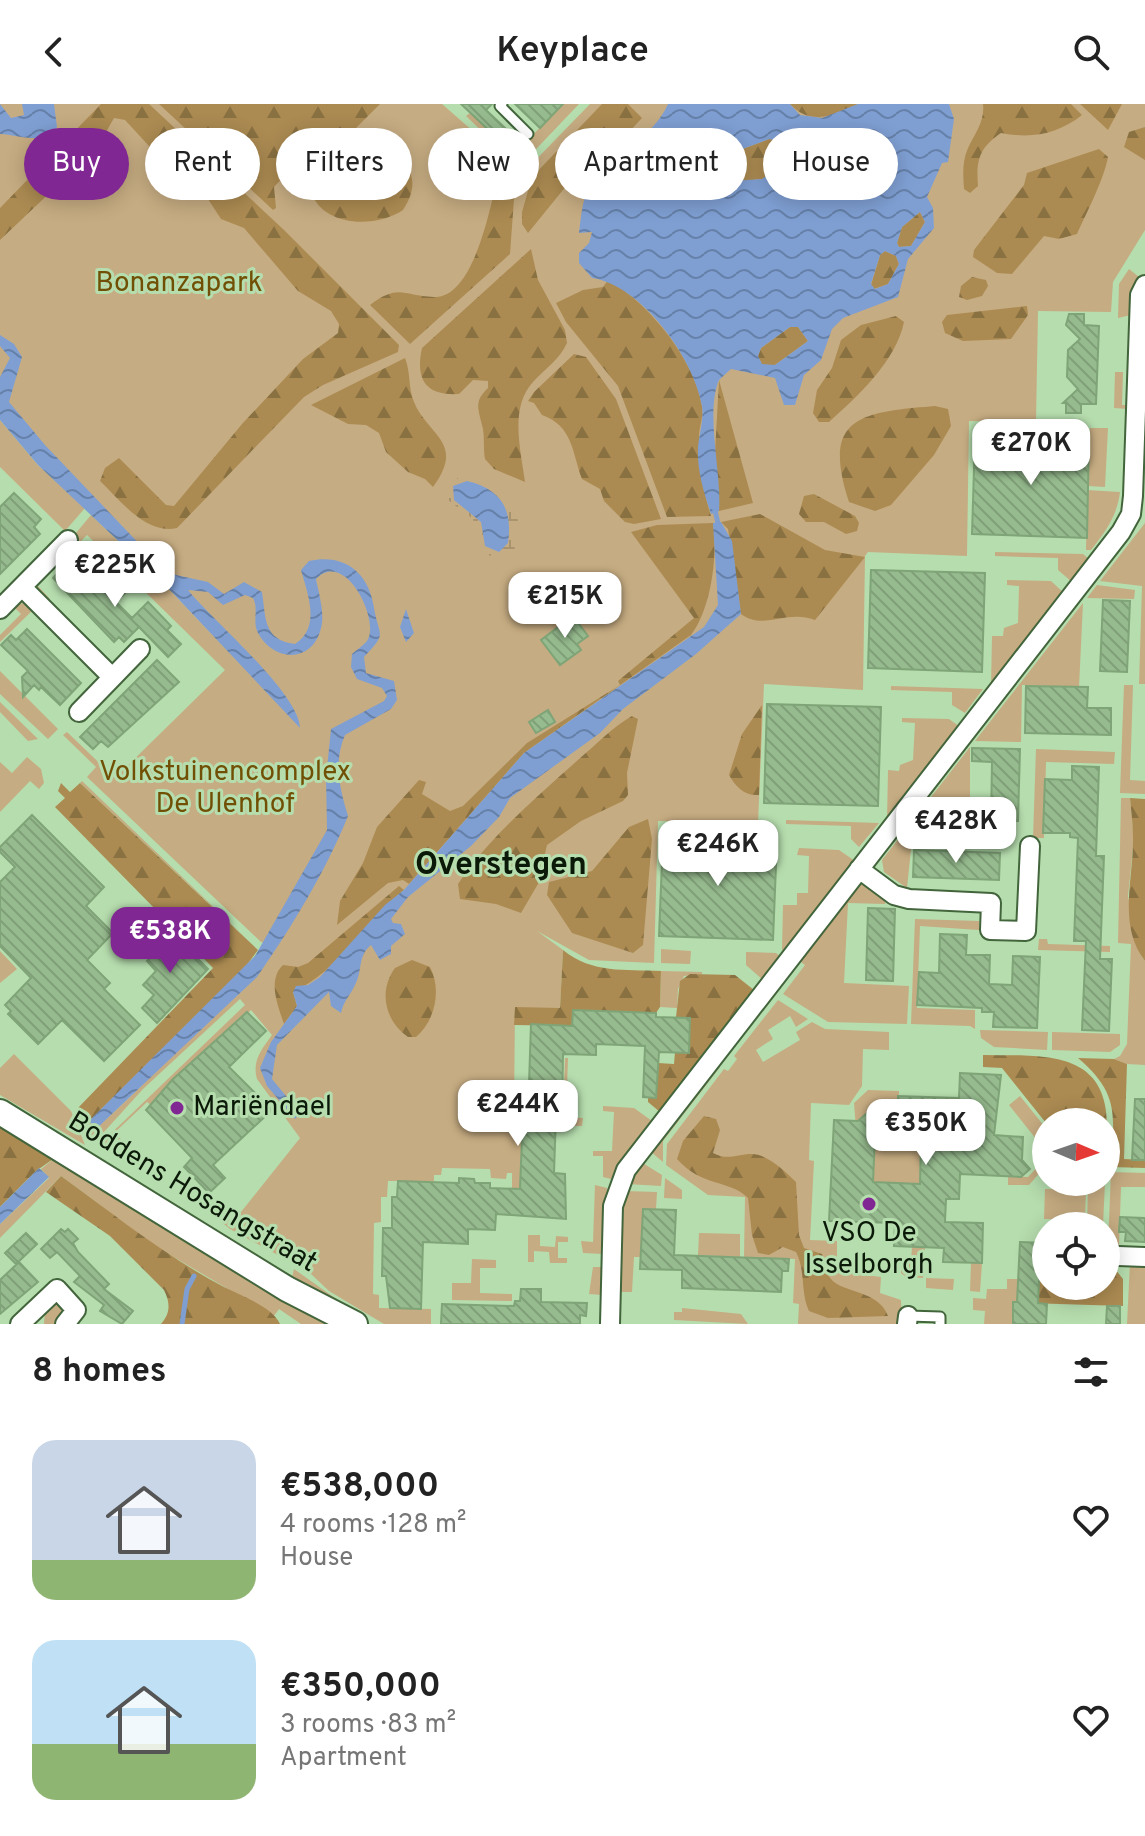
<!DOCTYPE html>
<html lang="en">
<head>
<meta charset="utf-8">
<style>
	:root { --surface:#fff; --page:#f2f2f2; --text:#222; --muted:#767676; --accent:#812793 }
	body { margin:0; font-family:Overpass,sans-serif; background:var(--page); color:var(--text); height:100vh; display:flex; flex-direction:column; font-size:30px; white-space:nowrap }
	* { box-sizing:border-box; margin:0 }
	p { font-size:26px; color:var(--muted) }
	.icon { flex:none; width:44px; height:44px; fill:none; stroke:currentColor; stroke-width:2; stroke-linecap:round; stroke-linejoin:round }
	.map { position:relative; height:1220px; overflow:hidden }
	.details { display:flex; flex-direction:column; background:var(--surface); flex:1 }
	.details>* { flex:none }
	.banner { position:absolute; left:24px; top:24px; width:1098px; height:72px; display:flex; gap:16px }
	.needle { width:52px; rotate:92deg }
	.tools { position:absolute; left:1032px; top:1004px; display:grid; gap:16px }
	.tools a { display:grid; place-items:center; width:88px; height:88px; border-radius:50%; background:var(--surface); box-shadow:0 4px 20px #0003; font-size:40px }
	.price { position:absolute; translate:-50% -68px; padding:0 18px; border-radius:16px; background:#fff; color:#222; font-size:26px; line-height:52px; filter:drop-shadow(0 2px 4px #0008) }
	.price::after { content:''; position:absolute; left:50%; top:48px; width:24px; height:18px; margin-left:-12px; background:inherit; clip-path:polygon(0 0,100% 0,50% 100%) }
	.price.selected { background:var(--accent); color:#fff }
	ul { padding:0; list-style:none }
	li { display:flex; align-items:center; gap:24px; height:200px; padding:0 32px }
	li span { display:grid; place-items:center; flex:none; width:224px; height:160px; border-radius:24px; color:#555 }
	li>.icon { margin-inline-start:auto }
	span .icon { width:96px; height:96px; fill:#fffc; stroke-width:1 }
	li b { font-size:34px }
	h2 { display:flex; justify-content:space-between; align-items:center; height:96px; padding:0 32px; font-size:34px }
	.tag { padding:0 28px; border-radius:36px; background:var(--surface); box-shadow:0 4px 20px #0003; font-size:28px; line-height:72px }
	.tag.selected { background:var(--accent); color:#fff }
	header { display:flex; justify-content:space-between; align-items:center; height:104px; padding:0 32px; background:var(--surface); font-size:36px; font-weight:600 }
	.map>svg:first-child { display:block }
</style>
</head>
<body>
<header><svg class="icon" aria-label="back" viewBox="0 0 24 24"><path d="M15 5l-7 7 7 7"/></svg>Keyplace<svg class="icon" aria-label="search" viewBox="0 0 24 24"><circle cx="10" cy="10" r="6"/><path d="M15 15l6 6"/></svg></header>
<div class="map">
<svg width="1145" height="1220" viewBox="0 0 1145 1220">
	<defs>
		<pattern id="forest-firs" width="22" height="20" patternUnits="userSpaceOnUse" patternTransform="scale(2)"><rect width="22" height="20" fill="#ac8b52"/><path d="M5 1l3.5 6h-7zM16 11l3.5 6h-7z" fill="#8a7142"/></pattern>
		<pattern id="wetland-marsh" width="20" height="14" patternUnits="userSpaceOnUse" patternTransform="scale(2)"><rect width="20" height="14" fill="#c6ac82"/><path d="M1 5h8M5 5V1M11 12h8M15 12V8" fill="none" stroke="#a9936f"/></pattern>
		<pattern id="water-waves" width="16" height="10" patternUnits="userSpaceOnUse" patternTransform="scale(2)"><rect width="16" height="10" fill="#7f9fd3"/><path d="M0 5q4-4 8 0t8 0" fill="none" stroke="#6681a9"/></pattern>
		<pattern id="building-back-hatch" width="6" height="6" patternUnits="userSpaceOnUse" patternTransform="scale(2)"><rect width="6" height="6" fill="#96bb8e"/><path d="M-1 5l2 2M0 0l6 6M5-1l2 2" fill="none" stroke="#80a079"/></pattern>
	</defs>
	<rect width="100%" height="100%" fill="#b6ddae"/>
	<!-- green -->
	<path fill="#c6ac82" d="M0,0H442L522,70L590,0H1145V126L1113,178L1111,208L1038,207L1036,318L969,317L967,452L868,448L865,452L863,586L764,580L758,719L658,717L654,859L589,856L537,827L563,846L560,905L515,904L514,1008L523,1009L520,1092L512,1091V1069H507L506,1075L491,1074L490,1065L442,1064L441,1071H434V1077H388L387,1093H381V1118L374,1119L373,1190L379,1191V1204L431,1205V1220H384L329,1187L309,1168L230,1125L206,1105L210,1099L212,1105L233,1118L300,1034L257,975C252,957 261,946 272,931L251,906L151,1001L147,998L113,1030L121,1035L116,1036V1044L105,1046L98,1042L245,901L240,895L143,985L94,1039L84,1022L89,1017L96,1024C160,968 215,906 269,840L261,838L87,673L96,663L63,631L67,628L115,674L225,566L87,431L37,481L50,495L46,499L31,483L91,411L168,484L235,556L0,302Z
		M562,0H579L519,63L466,12L470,9L515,50Z
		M1129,165L1139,173L1134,183L1131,211L1118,214L1119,180Z
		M1115,268H1123L1122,301H1128V305L1114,304Z
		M0,316L38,361L85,404L65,427L0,363Z
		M1090,324H1108L1105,383L1088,382Z
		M1087,386L1120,388C1117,412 1106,427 1091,446H1086Z
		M1145,419V580H1139L1142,482L1100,477Z
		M995,448L1083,450L1090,456L1072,478L1058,466V454L995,452Z
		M1007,476L1051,477L1064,489L991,582L992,532H1003L1004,524L1018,519L1019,482L1007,481Z
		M1097,481L1135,486L1134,495L1087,494Z
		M27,498L35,504L0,538V531L21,510L13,502Z
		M1083,499L1079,583L1022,581L1021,638L975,637Z
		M0,567L58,625L48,635L0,590Z
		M1124,581H1133L1130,676L1145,677V690L1120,689Z
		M891,582L983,585L965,609L952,601V588L891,586Z
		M0,598L38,635L28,637L0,608Z
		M902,614L949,615L960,623L887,716L888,666L899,667L900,661L913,656L915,619L902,618Z
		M970,643V727L913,726L907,784L884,768L882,756Z
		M1036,645L1115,648L1114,660L1046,658L1044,734H1033Z
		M27,653L41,665L44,679L39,685L30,677L0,708V658L12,669Z
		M82,677L248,836L80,679Z
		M1121,694H1130L1134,734L1128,792L1140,850L1145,857V961L1127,960L1114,955L1120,952L1127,940L1131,840L1118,839Z
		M786,716L879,719L859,743L851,735V722L786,720Z
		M799,744L839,746L855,757L787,850L782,846L783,801H797V789H808L809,752L797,751Z
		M866,779L886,793L885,800L848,799L844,879L909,882L907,920L828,918L783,890L805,861L796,854L854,784Z
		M915,815L979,817V826L920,822L917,904L975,906V925L970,922L911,920Z
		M1039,835H1047L1048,840L1110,842V848L1038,846Z
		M661,845L691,847L690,860L661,859Z
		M0,847L17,865L0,879Z
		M746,848L776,849L782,854L763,876L746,861Z
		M661,867L702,868V870L684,872L678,885L677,904L660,903Z
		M778,896L808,915L796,923L790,912L768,926L773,935L756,946L763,958L800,936L796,928L812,918L825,925L889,928V946L863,945L862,982L849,1001L811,999L809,1056L814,1057L810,1136L837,1137V1167L881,1173L880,1189L901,1196L902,1220H798L799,1200L793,1199L795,1155L744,1153L745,1093L708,1091L666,1061L667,1040L724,965L728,967L737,955L734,952Z
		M980,926L1048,928L1047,946L994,943L981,934Z
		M1052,928L1120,930V941L1110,948L1052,946Z
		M14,950L71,1007L85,1041L0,991V964Z
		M565,954H568L566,1013L583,1014L582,1022H575V1016L563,1015Z
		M717,960L720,963L663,1037V1058L650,1047Z
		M868,986L899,987L897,1032L935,1034L919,1093L860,1077L854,999Z
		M1020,992L1045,1023L1044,1045L1009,1001Z
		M603,1002L634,1004L652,1017L624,1052L611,1075L603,1073V1052H593V1047H612L614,1008L603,1007Z
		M56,1053L335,1220H301L279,1205L274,1212L155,1142L61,1072L0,1134V1120L49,1074L41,1065Z
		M1043,1057V1065L1029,1081H1008V1072L1028,1073Z
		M641,1058L662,1071L661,1082L627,1080Z
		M1111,1068L1145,1069V1083H1121L1119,1142L1108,1141Z
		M665,1074L682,1086V1095L664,1094Z
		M1088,1078H1105L1103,1122H1087Z
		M595,1081L607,1084L603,1150L583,1149L581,1137L593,1138Z
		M1045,1085L1086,1086L1085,1116L1044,1115Z
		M625,1087L657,1088L656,1105H643L641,1153H634L632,1188H618Z
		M699,1129L740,1130V1153L698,1151Z
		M528,1131H540V1142L555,1143L556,1132L568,1133V1138H558V1154H567V1159H550L549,1148L534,1147V1158H528Z
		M912,1143H925L923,1174L906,1173L901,1169V1160L911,1157Z
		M472,1155L496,1156V1164H480V1189L512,1190V1197L452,1196V1179H471Z
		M1130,1158L1145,1159V1220H1127Z
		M971,1159H982L980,1188L970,1187Z
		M593,1163H603L602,1191L589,1190Z
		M294,1165L342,1199L341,1203L291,1178Z
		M926,1174L954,1175L953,1186L926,1184Z
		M1007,1175H1018L1022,1220H984L985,1207L973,1206V1194L986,1195L987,1185H1007Z
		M56,1198L62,1199L66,1208L59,1220H44L45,1207Z
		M682,1204L741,1210L748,1220L674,1216V1208H682Z"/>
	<!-- forest -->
	<path fill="url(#forest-firs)" d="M101,0H149L284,126L399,241L398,248L323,281L304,293L177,424C146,431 121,397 100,377L105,364L119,354L166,401L174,402L242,320L303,255L338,229L339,220L331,207L298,187L244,124L221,115L206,92L161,55L125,16L114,14L97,44L0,136V104Z
		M159,0H380L353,27H327L274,83L276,104L273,106Z
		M602,0H628L642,14L628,29L589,54L528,129L522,120V108L532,73Z
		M790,0H858C834,12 810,22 790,0Z
		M983,0H1071L1082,11C1058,30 1032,35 1001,29C979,44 976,56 978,82L970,89L964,85C963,71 962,57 968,44C975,29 985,17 983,0Z
		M1080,0H1122L1108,26Z
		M1145,23V56L1124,43L1129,28Z
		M769,35L779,37L787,56L762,75L732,78L724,65L740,46Z
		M346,39C385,38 433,61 403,106C375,125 320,123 310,85C312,61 325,49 346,39Z
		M1099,45L1108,53C1104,75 1087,108 1077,130L1059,135L1044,132L1012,170L997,169L973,153L974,146L1024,81L1027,69Z
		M501,55L516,68L510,150L410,240L370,201C399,179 403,192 434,193C477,195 494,86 501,55Z
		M920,108L925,118L911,142L899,143L897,139L902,123Z
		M531,145L538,176L565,226L567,239C560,255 544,266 533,278C509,304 521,347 525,378L494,365L485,355C483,344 485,331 482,321C478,304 474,297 488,284V277L473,276L459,290C426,292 415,276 422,244Z
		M885,147L896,152L899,160L888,180L874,185L871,181L880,151Z
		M972,173L986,176L988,182L982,192L967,196L959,193L961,182Z
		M608,176C648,198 695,256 702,302C704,312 699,323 699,333C699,360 703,386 711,412L667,413L618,282L566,218L556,199L583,186L603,183Z
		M1027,202L1028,211L1011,235L963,237L945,229L942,218L947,211Z
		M896,212L904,218C896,257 858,292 829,318H819L813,309L817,286L832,264L841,236L861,221Z
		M790,223H798L808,237L775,261H762L758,252L761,244Z
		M574,250L586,253L616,295L661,415L634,420L625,418L604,397L600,385L582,375C572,348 573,322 542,311L534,299L528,297L534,288Z
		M405,254C411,269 408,284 414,298C428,332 466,338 433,383L425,375L408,368L386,348L379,329L366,321L348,320L311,301Z
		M719,276L753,399L719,407L715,348Z
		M935,302L948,305L951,322L934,351L891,401L875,407L849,398C821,313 860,308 935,302Z
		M814,390L855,412L859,419L857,427L846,430L824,418H806L799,410L804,392Z
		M760,410L825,446L865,453L815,516C786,505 764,527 741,510L728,425L721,418Z
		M713,419C718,452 711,505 691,531L524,649L409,780L403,776L388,779L337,821L340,797L363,759L377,723L419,676L426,678L422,690L450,707L463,702L527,639L620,581L618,577L694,514L631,428L657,421Z
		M762,601L759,691C744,692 736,683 729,671L742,630Z
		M632,612L638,615L627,669L628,691L623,697L581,717L547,741L538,780L521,809L496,800L460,795L458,780C489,733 537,693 579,655C597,640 611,624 632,612Z
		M61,679L70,688L80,679L258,846L240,870L84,1022L77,1005L213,864L55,703L65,694L58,687Z
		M1130,694L1145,695V857C1117,821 1134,773 1133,733C1133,720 1131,707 1130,694Z
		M648,715L652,735L643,841L633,849L572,829L547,791L549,778L592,767L629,723Z
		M399,782L404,786C363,817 341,866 293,888L297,902L284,920C278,902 267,876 283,861L298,863L308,859Z
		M563,846C593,870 624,865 661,867L660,903L656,909L573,906L572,922L514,921L515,903L560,904Z
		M412,856L430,863C442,886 435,917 416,933H408C385,917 378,887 395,864Z
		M690,870L735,871L754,886L660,1008L648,998V993H656L658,959L674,960L675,948H689L690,914L676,913L680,877Z
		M983,951C1042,952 1109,944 1107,1025L1106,1018L1046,1019L1002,964L983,963Z
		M1078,954L1114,955L1127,960L1124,1055L1145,1056V1064L1111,1063C1114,1011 1120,990 1078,954Z
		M704,1012L716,1015L720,1026L713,1049C728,1057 736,1050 752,1050C767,1050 786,1068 796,1078L799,1131L804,1144L822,1150C824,1158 825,1168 831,1175C842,1189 879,1186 888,1212L828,1214L809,1207C800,1188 806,1167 796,1148L783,1143L769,1151L758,1149L752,1131L748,1094C729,1075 703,1084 677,1055L683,1037Z
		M0,1019L56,1053L36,1067L0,1103Z
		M61,1072C115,1111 165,1152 224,1183C240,1191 273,1203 280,1220H161C171,1209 170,1198 164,1186L110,1132L46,1088Z
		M1106,1155V1176H1110L1111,1160L1123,1175V1202L1027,1199L1039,1176H1046V1182H1106Z"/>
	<!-- wetland -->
	<path fill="url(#wetland-marsh)" d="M459,373C501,373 533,409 512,450L499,456L480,447L473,415L448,396L452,378Z"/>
	<!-- water -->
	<path fill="url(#water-waves)" fill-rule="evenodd" d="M0,0L11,14L24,11L22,0H54L57,23C45,42 19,31 0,30Z
		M668,0H790L800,11L822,14L858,0H949L954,15L948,58L942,59L927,93L933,104L934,124L908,155L898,193L843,214L832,225L821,256L804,271L795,301H784L775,274L731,265L719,276C705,309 722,370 719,407L711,410C704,389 697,367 698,344C699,331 704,315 702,302C694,254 641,181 592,174L579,159V149L589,139L592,128L579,129C581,111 583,89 593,74C616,45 652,36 668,0ZM769,35L779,37L787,57L762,75L732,77L724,65L740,46ZM920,108L925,118L911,142L899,143L897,139L902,123ZM885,147L896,152L899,160L888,180L875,185L871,180L880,151ZM790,223H798L808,237L775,261L762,260L758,252L761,244Z
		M0,231L14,240L22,253L9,298L45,341L167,469L208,478L224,490L244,478L262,488C266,514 263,536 295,540C321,523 308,491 301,466L309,457C345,449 369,469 374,504C379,533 388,528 364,553L366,569L394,577L397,596L391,605L345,631C333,659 340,685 348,712C325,769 291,824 257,873L96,1025L89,1017L255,852L327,726L326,674L331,625L384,597L387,592L382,584L357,575L351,563L352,550C356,546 363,542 367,537C381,517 345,444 316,475C319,490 325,510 321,524C313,559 274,559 258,529C252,518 259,505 253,494L245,491L223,501L208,488L188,486C211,515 299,589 300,624L168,484L38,361L0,316V273L10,254L0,242Z
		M467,377C501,385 513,405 508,439L499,448L485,442L481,418L454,396L453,382Z
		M721,418L732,437L741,510L696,550L623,605L600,629L510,694L499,713L471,742L408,793L391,815L393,819L401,820L405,830L391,842V850L380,856L371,841C357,853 363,866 355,881C350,892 344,896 341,909L331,902L329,888L277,941L272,975L300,1009L295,1015L267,982L260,964L271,938L297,902L293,888L296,882L308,881L320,873L385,801L404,786L524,649L704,523L718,501L713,419Z
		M406,505L414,529L406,538L400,523Z
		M39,1064L49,1073L0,1120V1103Z"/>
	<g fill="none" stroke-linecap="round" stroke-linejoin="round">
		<!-- stream -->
		<path stroke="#7f9fd3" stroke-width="5" d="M714,402L719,424
			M182,1220L187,1185L194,1172"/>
	</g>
	<!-- building -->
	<path fill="url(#building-back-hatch)" stroke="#7fa477" stroke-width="2" d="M461,0H492L486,6L523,41L515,51Z
		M515,0H563L540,24Z
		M1069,210H1084V221L1099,222L1096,300H1081V309H1066V299H1063L1078,285L1067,273L1068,246L1080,235L1066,221Z
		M975,332L1089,334L1087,434L972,430Z
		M14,389L41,415L34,423L40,430L0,470V403Z
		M66,460L82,473L92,464L111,484L116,480L125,489L116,498L132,514L148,498L171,522L167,526L181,540L168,553L139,523L124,538L119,533L114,538L53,474Z
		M871,466L985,469L982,568L868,564Z
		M1103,496L1130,497L1127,568L1100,567Z
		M573,512L588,532L577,540L581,546L560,561L541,536Z
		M27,525L81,579L60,601L41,583L39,586L34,581L23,593L22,573L28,567L1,541L11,531L16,536Z
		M157,556L179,578L108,643L101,637L93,645L80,633Z
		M1026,582L1088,583L1087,604H1111V631L1025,629Z
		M767,600L881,603L878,702L764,699Z
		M548,606L555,618L536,629L529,618Z
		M972,644L1020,645L1018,717H1013L1012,731L1000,730L1001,716H991L992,658L972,657Z
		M1072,662L1099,663L1096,752H1104L1100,855H1112L1109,927L1082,926L1086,837H1074L1078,734L1070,733V729H1043L1045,675L1072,676Z
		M32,711L104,783L86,802L113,829L87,856L110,879L104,885L140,921L104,957L62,916L38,940L8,910L11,907L5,901L31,874L0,842V778L15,763L0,748V743Z
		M663,733L777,737L773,836L659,832Z
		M914,746L1000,749L999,776L913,773Z
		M868,804L895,805L893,877L866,876Z
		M161,826L169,834L173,830L208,865L157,919L142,904L154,891L143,881L156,867L147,857L158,846L150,838Z
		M940,830L967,831L966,851H990L989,880L1012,881L1013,852L1040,853L1037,924L993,923L994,908H982V904L917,901L919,868L939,869Z
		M573,906L656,909V913L690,914L689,949L659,948L656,994L643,993L645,942L596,940V951L563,950L562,1011H556L554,1069L565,1070L566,1115L496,1110L495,1126L468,1125V1140L423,1138L421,1205L390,1204L386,1172H382L383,1124H392V1093H397L398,1077L459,1079V1074L474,1075L475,1079H490V1084L520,1085L523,1009H528L531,920L572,922Z
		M247,908L266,927L229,963L272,1006L213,1061L225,1074L209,1089L184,1063L192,1054L146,1006L172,976Z
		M960,969L1001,971L994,1031L1023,1033L1022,1056L1030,1065L1021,1073L960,1070L959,1095H946L945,1118L983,1119L982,1159L943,1158L944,1144L894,1142L895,1119L829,1117L834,1016L858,1017L867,1009L890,1032H875L873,1078L920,1080L921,1033L897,1032L898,992L959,994Z
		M1135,995H1145V1056H1132Z
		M643,1105L676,1106L674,1151L789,1155L788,1167H782L781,1188L682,1184V1166L640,1165Z
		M1120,1113L1145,1114V1138L1125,1137L1126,1128H1119Z
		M61,1125L65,1128L68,1125L78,1135L73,1139L78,1148L109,1180L104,1185L133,1207L122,1220L100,1207L104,1201L74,1178L80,1172L57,1148L50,1154L41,1145Z
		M26,1129L37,1140L16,1160L5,1149Z
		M1020,1138L1046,1139V1176H1039L1038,1199L1047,1200L1046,1220H1013V1198H1017Z
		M19,1158L38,1178L0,1210V1176Z
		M521,1185H541V1198L587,1199L586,1212L580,1211V1220H441L442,1200L514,1202L515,1197H520Z
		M1107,1202H1120V1220H1106Z"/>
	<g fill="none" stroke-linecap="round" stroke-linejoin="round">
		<defs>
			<path id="lane" d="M502,0L500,2L528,30
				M908,1212L940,1213V1220"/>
			<path id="street" d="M22,483L112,573
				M0,505L68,436
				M79,608L140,545
				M859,765L894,791L909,795L991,799L990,826L1026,827L1030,742
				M1118,1152L1145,1153
				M20,1220L57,1185L76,1206L65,1220
				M610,1220L613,1102L626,1066L1121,428L1131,410L1133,392L1140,191L1145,181
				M907,1220L908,1212"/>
			<path id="secondary" d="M0,1008L287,1185L355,1220"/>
		</defs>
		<!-- lane casing -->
		<use href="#lane" stroke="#42653b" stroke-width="13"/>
		<!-- street casing -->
		<use href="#street" stroke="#42653b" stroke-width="22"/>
		<!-- secondary casing -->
		<use href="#secondary" stroke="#42653b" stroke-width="28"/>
		<!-- lane -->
		<use href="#lane" stroke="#fff" stroke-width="9"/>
		<!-- street -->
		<use href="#street" stroke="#fff" stroke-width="18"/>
		<!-- secondary -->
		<use href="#secondary" stroke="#fff" stroke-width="24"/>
	</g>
	<!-- markers -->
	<g fill="#812793" stroke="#b6ddae" stroke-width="3">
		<circle cx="177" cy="1004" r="8"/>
		<circle cx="869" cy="1100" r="8"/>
	</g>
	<g text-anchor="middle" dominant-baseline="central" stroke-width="6" stroke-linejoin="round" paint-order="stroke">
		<!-- park labels -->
		<g font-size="28" fill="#715005" stroke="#b6ddae">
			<text x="179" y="180">Bonanzapark</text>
			<text x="225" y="669">Volkstuinencomplex<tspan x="225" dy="32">De Ulenhof</tspan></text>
		</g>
		<!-- poi labels -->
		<g font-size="28" fill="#0b1908" stroke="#b6ddae" text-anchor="start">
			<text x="193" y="1004">Mariëndael</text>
			<text x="869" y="1130" text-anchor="middle">VSO De<tspan x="869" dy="32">Isselborgh</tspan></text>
		</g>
		<!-- street labels -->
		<g font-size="28" fill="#0b1908" stroke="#b6ddae">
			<text transform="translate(192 1089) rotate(31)">Boddens Hosangstraat</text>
		</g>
		<!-- quarter labels -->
		<g font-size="32" font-weight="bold" fill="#0b1908" stroke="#b6ddae">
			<text x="501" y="762">Overstegen</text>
		</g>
	</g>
</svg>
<div class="tools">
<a><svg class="needle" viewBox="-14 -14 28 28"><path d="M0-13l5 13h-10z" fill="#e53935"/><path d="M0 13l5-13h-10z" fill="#767676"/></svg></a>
<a><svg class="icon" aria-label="locate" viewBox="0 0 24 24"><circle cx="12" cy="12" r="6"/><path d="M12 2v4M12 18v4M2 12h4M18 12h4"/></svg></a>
</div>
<b class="price" style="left:1031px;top:383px">€270K</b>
<b class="price" style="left:115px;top:505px">€225K</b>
<b class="price" style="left:565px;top:536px">€215K</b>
<b class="price" style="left:956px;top:761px">€428K</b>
<b class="price" style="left:718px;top:784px">€246K</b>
<b class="price selected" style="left:170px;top:871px">€538K</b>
<b class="price" style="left:518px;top:1044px">€244K</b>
<b class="price" style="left:926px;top:1063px">€350K</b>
<div class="banner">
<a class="tag selected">Buy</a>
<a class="tag">Rent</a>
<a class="tag">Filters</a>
<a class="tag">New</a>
<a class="tag">Apartment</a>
<a class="tag">House</a>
</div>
</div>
<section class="details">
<h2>8 homes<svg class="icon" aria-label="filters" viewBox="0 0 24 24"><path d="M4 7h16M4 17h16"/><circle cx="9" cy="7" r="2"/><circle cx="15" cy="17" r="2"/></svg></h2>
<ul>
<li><span style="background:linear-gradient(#c9d6e8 75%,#8fb573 0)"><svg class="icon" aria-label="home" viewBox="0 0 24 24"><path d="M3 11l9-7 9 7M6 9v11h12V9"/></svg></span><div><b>€538,000</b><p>4 rooms · 128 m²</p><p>House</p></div><svg class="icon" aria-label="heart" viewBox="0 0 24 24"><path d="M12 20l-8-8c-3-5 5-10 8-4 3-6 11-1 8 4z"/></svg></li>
<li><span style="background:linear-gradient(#bfe0f5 65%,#8fb573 0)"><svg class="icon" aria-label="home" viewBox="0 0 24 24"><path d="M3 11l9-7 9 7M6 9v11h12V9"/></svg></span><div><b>€350,000</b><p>3 rooms · 83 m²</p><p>Apartment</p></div><svg class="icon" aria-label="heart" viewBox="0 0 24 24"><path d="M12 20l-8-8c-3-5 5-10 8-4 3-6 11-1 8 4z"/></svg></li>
</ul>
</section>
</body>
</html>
